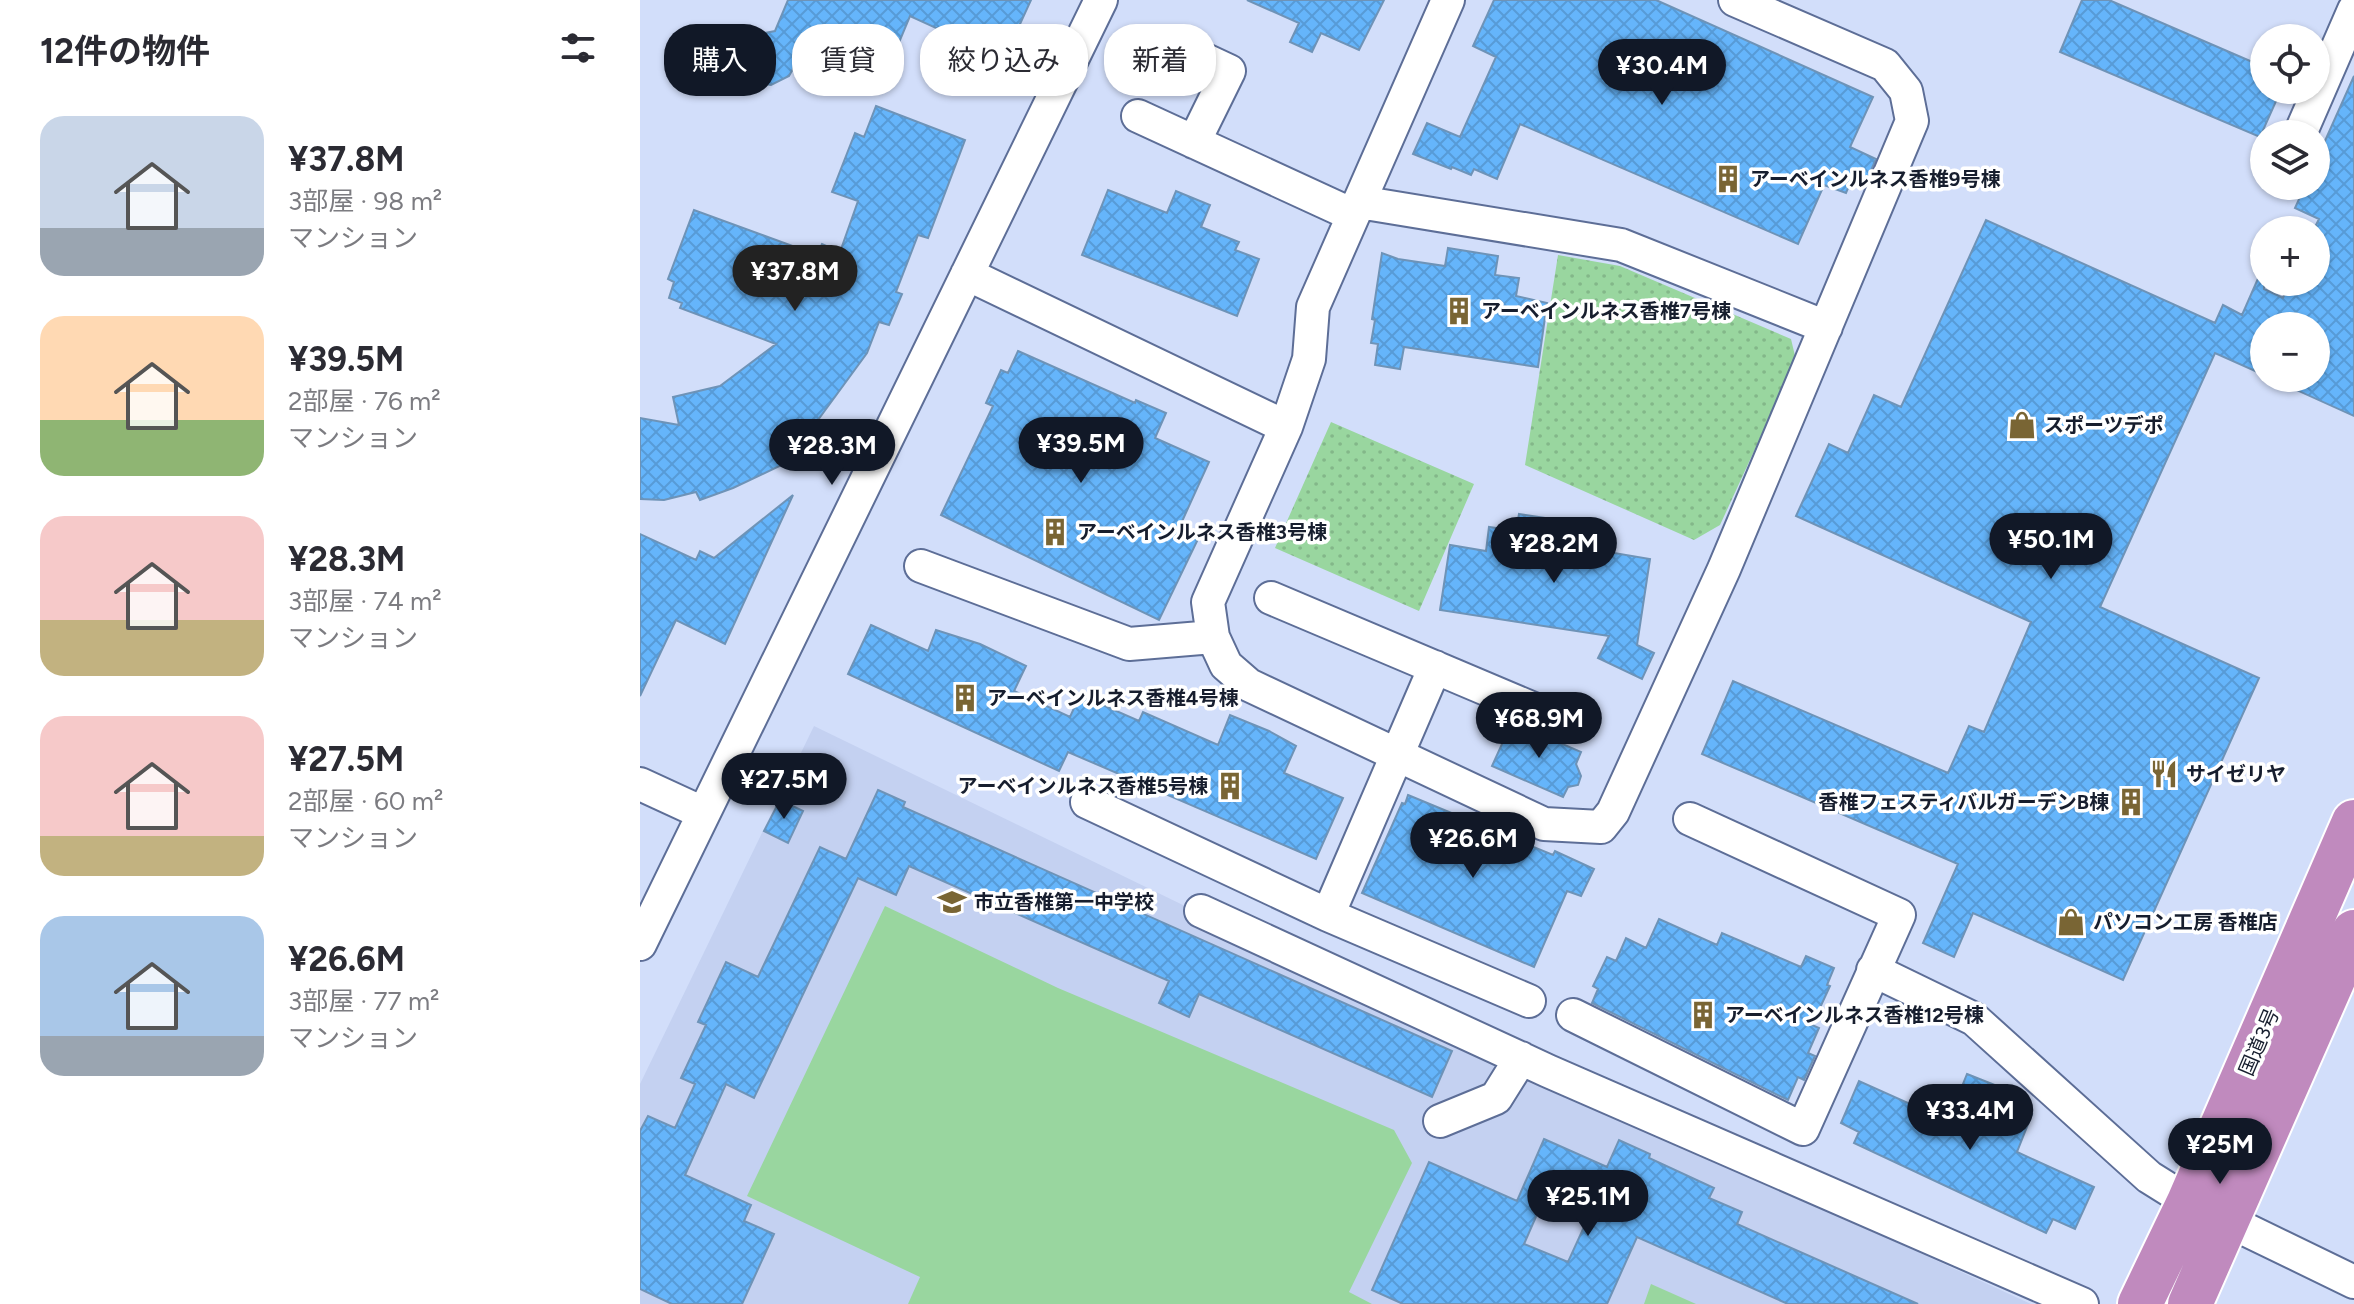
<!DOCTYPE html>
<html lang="ja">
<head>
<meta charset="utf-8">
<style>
	:root { --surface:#fff; --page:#f2f2f3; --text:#2b2b33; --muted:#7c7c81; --accent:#111827 }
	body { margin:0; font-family:Figtree,"Noto Sans JP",sans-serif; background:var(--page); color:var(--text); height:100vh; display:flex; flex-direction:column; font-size:30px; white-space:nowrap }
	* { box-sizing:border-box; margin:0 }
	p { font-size:26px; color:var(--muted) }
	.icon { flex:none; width:44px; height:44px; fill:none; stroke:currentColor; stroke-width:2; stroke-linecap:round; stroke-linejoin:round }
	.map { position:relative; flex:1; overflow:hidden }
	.details { display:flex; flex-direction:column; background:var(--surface); width:640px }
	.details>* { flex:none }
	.guide { position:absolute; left:24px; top:24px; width:760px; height:72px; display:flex; gap:16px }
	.buttons { position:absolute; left:1610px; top:24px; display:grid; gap:16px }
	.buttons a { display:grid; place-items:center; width:80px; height:80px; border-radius:50%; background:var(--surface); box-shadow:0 2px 6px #0004; font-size:40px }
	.price { position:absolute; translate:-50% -68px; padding:0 18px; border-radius:28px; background:var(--accent); color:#fff; font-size:26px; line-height:52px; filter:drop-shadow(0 2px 4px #0008) }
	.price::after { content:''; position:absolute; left:50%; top:48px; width:24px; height:18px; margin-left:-12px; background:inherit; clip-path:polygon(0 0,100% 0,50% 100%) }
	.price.selected { background:#222; color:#fff }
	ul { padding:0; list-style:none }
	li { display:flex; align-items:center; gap:24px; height:200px; padding:0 40px }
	li span { display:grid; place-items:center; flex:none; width:224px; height:160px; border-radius:24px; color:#555 }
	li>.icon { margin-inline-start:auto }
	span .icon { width:96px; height:96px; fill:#fffc; stroke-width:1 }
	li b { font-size:34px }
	h2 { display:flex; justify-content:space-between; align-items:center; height:96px; padding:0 40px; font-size:34px }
	.tag { padding:0 28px; border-radius:32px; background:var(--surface); box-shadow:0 2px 6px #0004; font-size:28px; line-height:72px }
	.tag.selected { background:var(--accent); color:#fff }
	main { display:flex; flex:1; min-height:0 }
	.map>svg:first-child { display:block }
</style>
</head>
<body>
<main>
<section class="details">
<h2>12件の物件<svg class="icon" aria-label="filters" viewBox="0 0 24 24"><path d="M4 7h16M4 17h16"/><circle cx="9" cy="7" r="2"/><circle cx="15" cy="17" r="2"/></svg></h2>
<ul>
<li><span style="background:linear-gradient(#c9d6e8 70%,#9aa5b1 0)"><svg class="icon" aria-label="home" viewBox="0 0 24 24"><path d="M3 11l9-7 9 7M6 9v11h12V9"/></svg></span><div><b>¥37.8M</b><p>3部屋 · 98 m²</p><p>マンション</p></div></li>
<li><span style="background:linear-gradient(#ffd9b3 65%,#8fb573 0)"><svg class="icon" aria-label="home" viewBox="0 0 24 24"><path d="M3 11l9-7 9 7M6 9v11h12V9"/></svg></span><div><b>¥39.5M</b><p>2部屋 · 76 m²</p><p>マンション</p></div></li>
<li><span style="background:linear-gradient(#f6c9c9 65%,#c2b280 0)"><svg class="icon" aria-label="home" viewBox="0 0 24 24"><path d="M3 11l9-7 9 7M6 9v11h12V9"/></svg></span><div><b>¥28.3M</b><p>3部屋 · 74 m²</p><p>マンション</p></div></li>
<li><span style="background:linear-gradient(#f6c9c9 75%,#c2b280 0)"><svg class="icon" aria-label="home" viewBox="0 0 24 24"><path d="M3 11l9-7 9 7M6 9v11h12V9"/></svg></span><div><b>¥27.5M</b><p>2部屋 · 60 m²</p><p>マンション</p></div></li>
<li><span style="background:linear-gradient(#a9c7e8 75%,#9aa5b1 0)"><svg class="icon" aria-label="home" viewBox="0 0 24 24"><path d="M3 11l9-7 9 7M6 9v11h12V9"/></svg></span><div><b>¥26.6M</b><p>3部屋 · 77 m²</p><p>マンション</p></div></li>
</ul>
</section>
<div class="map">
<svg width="1714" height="1304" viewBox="0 0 1714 1304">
	<defs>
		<pattern id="park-dots" width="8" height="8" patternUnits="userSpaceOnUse" patternTransform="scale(2)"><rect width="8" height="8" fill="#99d69f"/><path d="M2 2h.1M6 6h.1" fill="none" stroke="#83b789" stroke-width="1.8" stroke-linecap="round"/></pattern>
		<pattern id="building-cross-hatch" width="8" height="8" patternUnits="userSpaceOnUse" patternTransform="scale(2)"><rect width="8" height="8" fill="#65b5fb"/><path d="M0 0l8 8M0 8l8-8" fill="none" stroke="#579bd7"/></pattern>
	</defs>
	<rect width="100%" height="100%" fill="#d2defa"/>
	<!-- built -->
	<path fill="#c4d1f1" d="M174,726L899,1078L1391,1304H0V1084Z"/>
	<!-- park -->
	<path fill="url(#park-dots)" d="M918,255L980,266L1151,339L1156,360L1080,525L1054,540L885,465Z
		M691,422L834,484L779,611L635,548Z"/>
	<!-- pitch -->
	<path fill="#99d69f" d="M245,906L418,988L754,1130L772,1163L709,1292L732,1304H268L280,1277L107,1196Z
		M1011,1284L1056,1304H1004Z"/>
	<!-- building -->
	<path fill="url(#building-cross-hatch)" stroke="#6e93b7" stroke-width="2" fill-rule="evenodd" d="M148,0H391L364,59L270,16L258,45L236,35L232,44L208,34L199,54L160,38L153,69L149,76L131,85L117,83L105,72L102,65L104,45L114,35L135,31Z
		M607,0H744L719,50L681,33L672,52L650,42L659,23Z
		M854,0H1016L1233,97L1210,147L1236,159L1226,182L1213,176L1206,193L1184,185L1158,244L880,124L857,179L834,169L831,175L812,167L811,169L773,154L787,123L820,137L856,57L833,46Z
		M1442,0H1469L1624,67V90H1641L1620,137L1420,52Z
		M1714,76V416L1630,378H1676V326H1624V375L1575,353L1460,607L1619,678L1483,980L1333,913L1314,957L1283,943L1318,864L1062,754L1093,681L1308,773L1329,726L1344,732L1391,622L1156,516L1189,444L1208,453L1234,395L1261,407L1346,220L1575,323L1583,305L1602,315L1624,265V289L1643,298L1650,282H1676V225L1679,219L1655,208L1665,186H1676V161Z
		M236,106L325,140L288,238L278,235L256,292L262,294L249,325L239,322L227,353L178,420L186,431L148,462L93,488L60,500L56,492L24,500L0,499V418L39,425L33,397L80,386L136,344L40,308L42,303L29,298L34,282L28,279L54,210L177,255L182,244L200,252L218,201L192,192L215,133L224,137Z
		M468,190L527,213L536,191L570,205L561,227L599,242L595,250L619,259L597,316L442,255Z
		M808,248L858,256L855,275L879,278L876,296L907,303L898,367L764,347L760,369L735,365L738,344L731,343L735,320L732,319L742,253L758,259L805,266Z
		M378,351L495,403L496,400L526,413L515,438L569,462L539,528L559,537L519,620L301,515L353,406L346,403L361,370L368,373Z
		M153,495L85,644L36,620L0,696V534L56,560L60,551L74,558Z
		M879,514L952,525L950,540L975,544L974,553L1010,559L997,645L1014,653L1002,679L958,658L969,636L800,610L810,545L846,551L849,527L876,531Z
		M231,625L288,651L296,630L340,644L386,666L374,691L430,717L440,695L499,721L503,712L578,745L590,715L629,731L656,746L644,773L703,798L676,859L428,752L419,771L208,674Z
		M872,722L941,752L936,764L941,776L938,785L928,787L923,797L852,766Z
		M238,790L265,802L263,807L812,1051L792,1097L559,994L549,1017L519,1003L529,981L269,866L256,895L218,878L114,1098L86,1084L45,1175L111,1205L104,1221L134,1234L102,1304H32L0,1289V1131L8,1116L35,1128L55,1084L41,1078L66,1025L58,1022L86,962L118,977L180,847L206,859Z
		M768,795L913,855L915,851L954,869L941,896L927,891L894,967L722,893L762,803L765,804Z
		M140,800L163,811L148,843L124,831Z
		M1019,919L1077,945L1082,933L1161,967L1166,956L1194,968L1187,985L1190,986L1172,1025L1179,1028L1168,1053L1175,1056L1164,1080L1158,1077L1148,1100L952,1003L958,989L953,986L967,957L976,961L986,938L1006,948Z
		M1327,1074L1360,1087L1356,1098L1392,1114L1377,1152L1454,1187L1435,1229L1413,1219L1406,1233L1214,1143L1219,1132L1201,1123L1219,1081L1308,1121Z
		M904,1139L967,1167L979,1140L1010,1154L1009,1158L1074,1188L1069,1198L1102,1212L1097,1224L1278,1304H1148L997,1237L967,1304H763L732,1290L789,1162L877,1201ZM905,1196L949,1216L928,1262L884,1244Z"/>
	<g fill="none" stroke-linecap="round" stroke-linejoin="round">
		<defs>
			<path id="minor" d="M808,0L673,307L669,359L646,427L568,602L573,637L586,665L609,685L904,824L961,827L973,812L1084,569L1272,121L1266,91L1245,65L1095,0
				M529,43L589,71L554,142
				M498,116L713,215
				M1660,134L1714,10
				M719,202L981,245L1186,327
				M327,274L646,427
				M281,566L489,644L573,637
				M631,598L896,710
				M0,784L63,813
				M447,802L688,915L889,1001
				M561,911L908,1071L1442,1304
				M688,915L795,667
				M0,944L461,0
				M1233,970L1334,1019L1509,1177L1549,1202L1714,1282
				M933,1015L1163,1129L1259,915L1050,819
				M800,1121L856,1098L881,1058"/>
			<path id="highway" d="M1500,1304L1549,1202L1714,822
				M1550,1304L1714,932"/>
		</defs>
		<!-- minor casing -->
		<use href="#minor" stroke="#5d6e97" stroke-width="36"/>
		<!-- highway casing -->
		<use href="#highway" stroke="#fff" stroke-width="48"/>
		<!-- minor -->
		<use href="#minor" stroke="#fff" stroke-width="32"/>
		<!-- highway -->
		<use href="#highway" stroke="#c08abe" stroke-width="44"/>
	</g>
	<!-- icons -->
	<defs>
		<symbol id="building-bare" viewBox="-9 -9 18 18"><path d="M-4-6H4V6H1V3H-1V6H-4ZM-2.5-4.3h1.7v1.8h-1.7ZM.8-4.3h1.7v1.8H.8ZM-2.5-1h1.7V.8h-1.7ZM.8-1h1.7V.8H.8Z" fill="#796534" stroke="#fff" stroke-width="2.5" paint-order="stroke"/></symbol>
		<symbol id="shop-bare" viewBox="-9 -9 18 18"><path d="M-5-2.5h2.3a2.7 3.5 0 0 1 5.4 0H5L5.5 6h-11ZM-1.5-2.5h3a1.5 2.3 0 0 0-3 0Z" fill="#796534" stroke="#fff" stroke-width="2.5" paint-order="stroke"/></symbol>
		<symbol id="restaurant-bare" viewBox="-9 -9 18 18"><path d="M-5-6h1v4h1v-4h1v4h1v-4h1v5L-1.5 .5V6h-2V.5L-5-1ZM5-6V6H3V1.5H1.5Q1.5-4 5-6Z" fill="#796534" stroke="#fff" stroke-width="2.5" paint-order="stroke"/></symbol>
		<symbol id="school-bare" viewBox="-9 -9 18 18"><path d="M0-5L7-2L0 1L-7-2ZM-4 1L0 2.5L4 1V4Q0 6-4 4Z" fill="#796534" stroke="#fff" stroke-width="2.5" paint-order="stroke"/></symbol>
	</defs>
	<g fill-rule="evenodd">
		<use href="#building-bare" x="1068" y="159" width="40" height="40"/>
		<use href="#building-bare" x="799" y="291" width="40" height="40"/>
		<use href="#shop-bare" x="1362" y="405" width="40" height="40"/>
		<use href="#building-bare" x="395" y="512" width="40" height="40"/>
		<use href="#building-bare" x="305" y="678" width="40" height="40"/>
		<use href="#restaurant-bare" x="1504" y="754" width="40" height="40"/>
		<use href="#building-bare" x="570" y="766" width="40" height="40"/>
		<use href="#building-bare" x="1471" y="782" width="40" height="40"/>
		<use href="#school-bare" x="292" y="882" width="40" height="40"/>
		<use href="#shop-bare" x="1411" y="902" width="40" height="40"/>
		<use href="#building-bare" x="1043" y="995" width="40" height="40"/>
	</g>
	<g text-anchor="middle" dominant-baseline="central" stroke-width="7" stroke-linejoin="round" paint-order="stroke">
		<!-- poi labels -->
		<g font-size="20" font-weight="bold" fill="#171e2e" stroke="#fff" text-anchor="start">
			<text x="1110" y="179">アーベインルネス香椎9号棟</text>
			<text x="841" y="311">アーベインルネス香椎7号棟</text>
			<text x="1404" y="425">スポーツデポ</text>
			<text x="437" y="532">アーベインルネス香椎3号棟</text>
			<text x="347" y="698">アーベインルネス香椎4号棟</text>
			<text x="1546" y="774">サイゼリヤ</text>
			<text x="568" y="786" text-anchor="end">アーベインルネス香椎5号棟</text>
			<text x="1469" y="802" text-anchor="end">香椎フェスティバルガーデンB棟</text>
			<text x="334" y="902">市立香椎第一中学校</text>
			<text x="1453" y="922">パソコン工房 香椎店</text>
			<text x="1085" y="1015">アーベインルネス香椎12号棟</text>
		</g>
		<!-- street labels -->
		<g font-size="20" fill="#171e2e" stroke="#fff">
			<text transform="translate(1619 1042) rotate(-67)">国道3号</text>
		</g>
	</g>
</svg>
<div class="buttons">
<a><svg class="icon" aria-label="locate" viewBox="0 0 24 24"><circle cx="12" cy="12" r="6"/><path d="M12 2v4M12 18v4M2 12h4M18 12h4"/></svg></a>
<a><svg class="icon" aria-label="layers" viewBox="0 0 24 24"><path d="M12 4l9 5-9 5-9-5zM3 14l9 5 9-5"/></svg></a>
<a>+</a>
<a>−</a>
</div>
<b class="price" style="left:1022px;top:107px">¥30.4M</b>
<b class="price selected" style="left:155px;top:313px">¥37.8M</b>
<b class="price" style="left:441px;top:485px">¥39.5M</b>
<b class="price" style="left:192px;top:487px">¥28.3M</b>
<b class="price" style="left:1411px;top:581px">¥50.1M</b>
<b class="price" style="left:914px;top:585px">¥28.2M</b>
<b class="price" style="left:899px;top:760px">¥68.9M</b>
<b class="price" style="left:144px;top:821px">¥27.5M</b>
<b class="price" style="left:833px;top:880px">¥26.6M</b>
<b class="price" style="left:1330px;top:1152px">¥33.4M</b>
<b class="price" style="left:1580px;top:1186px">¥25M</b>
<b class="price" style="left:948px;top:1238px">¥25.1M</b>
<div class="guide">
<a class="tag selected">購入</a>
<a class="tag">賃貸</a>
<a class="tag">絞り込み</a>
<a class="tag">新着</a>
</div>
</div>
</main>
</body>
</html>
